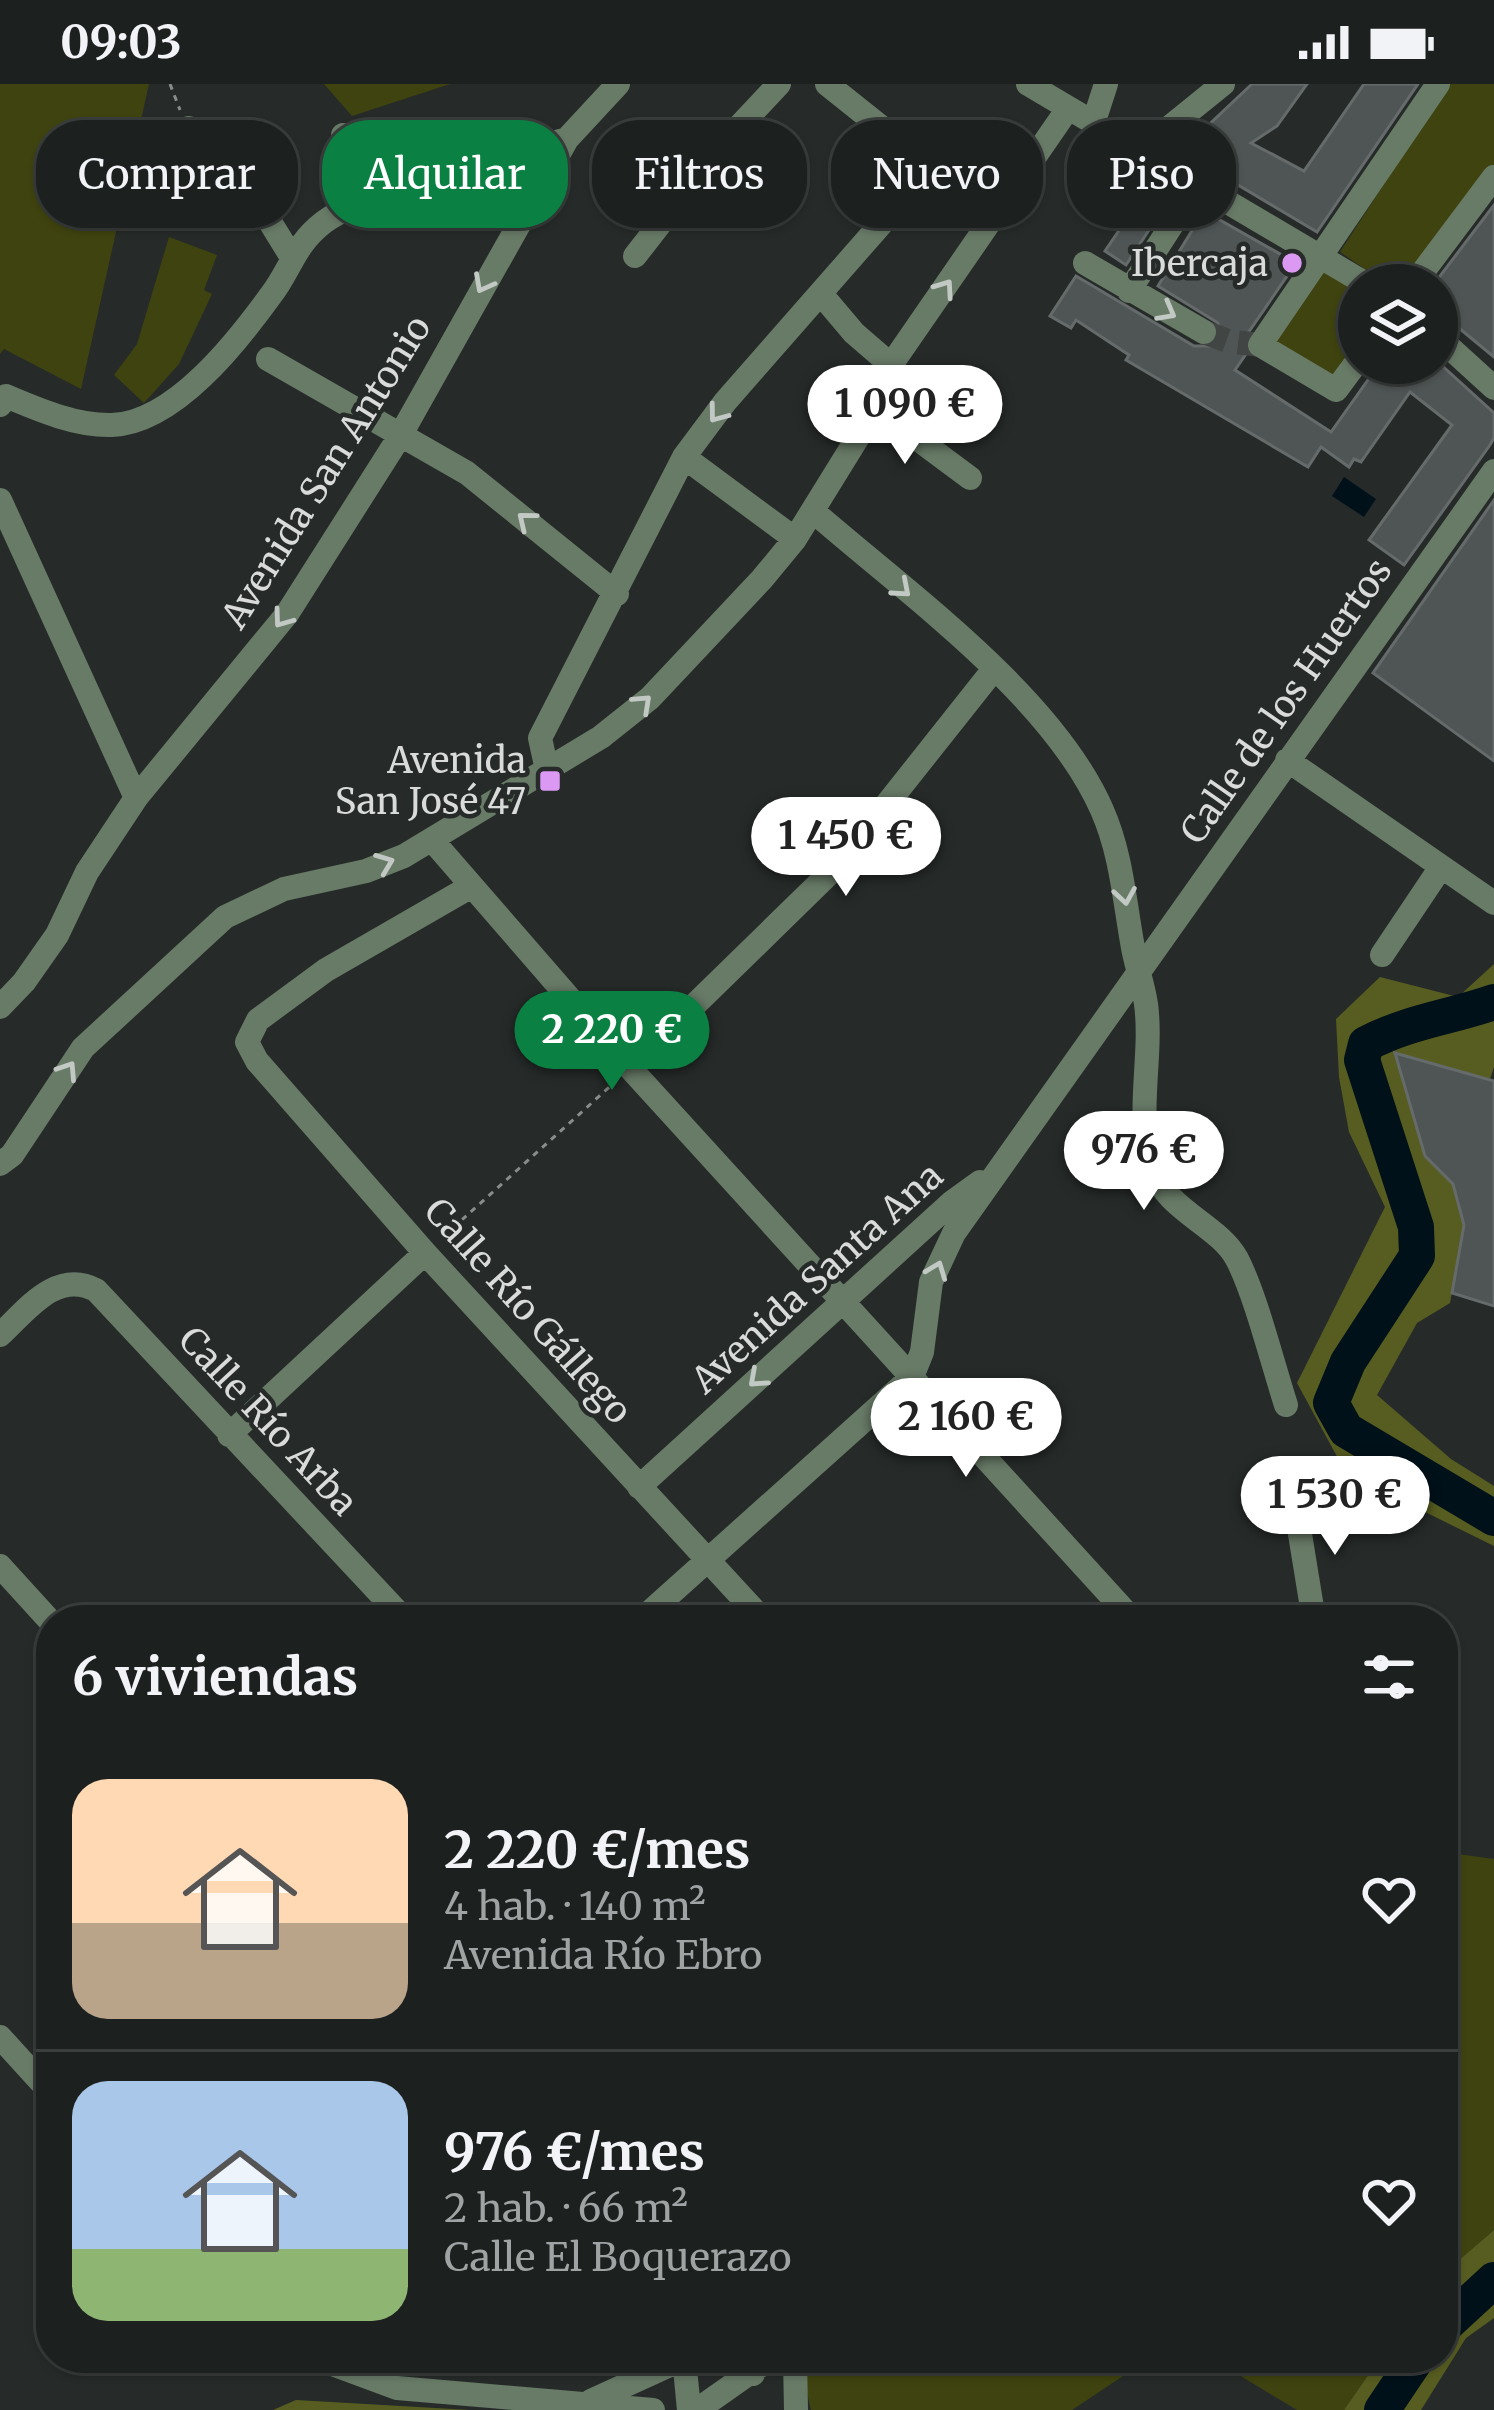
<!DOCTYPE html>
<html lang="es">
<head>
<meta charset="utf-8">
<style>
	:root { --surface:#1c201f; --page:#292d2c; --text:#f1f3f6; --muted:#a0a3a4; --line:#3a3e3d; --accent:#0b8043 }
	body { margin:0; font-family:Merriweather,serif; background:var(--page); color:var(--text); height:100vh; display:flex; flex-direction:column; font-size:45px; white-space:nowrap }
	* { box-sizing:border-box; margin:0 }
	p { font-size:39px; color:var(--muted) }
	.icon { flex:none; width:66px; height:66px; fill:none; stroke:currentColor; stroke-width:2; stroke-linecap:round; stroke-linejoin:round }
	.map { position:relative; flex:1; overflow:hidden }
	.side { position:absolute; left:36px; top:1521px; width:1422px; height:768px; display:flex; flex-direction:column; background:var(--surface); border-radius:48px; box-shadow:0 3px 9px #0004,0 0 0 3px var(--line) }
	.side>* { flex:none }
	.banner { position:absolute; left:36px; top:36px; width:1422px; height:108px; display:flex; gap:24px }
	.tools { position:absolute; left:1338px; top:180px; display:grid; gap:24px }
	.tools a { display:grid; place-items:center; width:120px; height:120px; border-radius:50%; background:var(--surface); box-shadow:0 3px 9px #0004,0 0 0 3px var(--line); font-size:60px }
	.price { position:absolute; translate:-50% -102px; padding:0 27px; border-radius:42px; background:#fff; color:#222; font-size:39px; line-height:78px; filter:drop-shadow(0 3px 6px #0008) }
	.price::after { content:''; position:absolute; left:50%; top:72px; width:36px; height:27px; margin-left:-18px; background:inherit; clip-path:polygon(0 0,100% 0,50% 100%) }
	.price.on { background:var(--accent); color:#fff }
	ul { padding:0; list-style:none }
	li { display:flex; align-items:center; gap:36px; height:300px; padding:0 36px }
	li+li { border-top:3px solid var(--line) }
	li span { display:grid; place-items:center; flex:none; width:336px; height:240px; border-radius:36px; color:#555 }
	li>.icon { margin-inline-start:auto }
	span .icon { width:144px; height:144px; fill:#fffc; stroke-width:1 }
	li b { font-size:51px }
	h2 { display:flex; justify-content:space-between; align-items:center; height:144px; padding:0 36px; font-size:51px }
	.chip { padding:0 42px; border-radius:48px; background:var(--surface); box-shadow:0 3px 9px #0004,0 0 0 3px var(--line); font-size:42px; line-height:108px }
	.chip.on { background:var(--accent); color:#fff }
	.status { display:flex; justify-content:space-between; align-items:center; height:84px; padding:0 60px; background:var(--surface); direction:ltr }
	.status svg { height:33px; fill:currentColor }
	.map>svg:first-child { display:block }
</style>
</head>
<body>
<div class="status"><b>09:03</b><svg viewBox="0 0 49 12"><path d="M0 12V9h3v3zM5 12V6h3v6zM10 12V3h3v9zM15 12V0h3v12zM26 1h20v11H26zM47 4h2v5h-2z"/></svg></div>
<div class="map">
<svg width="1494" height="2326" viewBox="0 0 1494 2326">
	<rect width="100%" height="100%" fill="#262b29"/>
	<!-- green -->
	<path fill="#3f430f" d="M0,0H149L81,305L4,265L0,270Z
		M324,0H450L352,32Z
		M1449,0H1494V84L1407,201H1388L1340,168Z
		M169,153L217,171L204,206L212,210L179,280L144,319L114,291L137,260Z
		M1322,182L1359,203V265L1335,299L1267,260Z
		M1443,1768L1494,1775V2146L1443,2190Z
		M799,2274H1150L1072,2326H811Z
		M1211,2274H1380L1344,2326H1297Z"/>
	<!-- forest -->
	<path fill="#575d20" d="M1494,880V983L1490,995L1395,970L1425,1072L1453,1100L1464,1141L1450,1219L1417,1239L1377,1311L1451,1375L1494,1402V1462L1346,1389L1297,1299L1385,1123L1349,1048L1339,993L1336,935L1380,893L1458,913Z
		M1494,2146V2234L1466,2254L1421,2326H1344L1380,2274H1443V2190Z
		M296,2316L470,2326H273Z"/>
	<!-- water -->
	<path fill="#00111a" d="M1344,393L1376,415L1364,433L1332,412Z"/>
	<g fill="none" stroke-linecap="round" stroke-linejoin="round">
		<!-- river -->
		<path stroke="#00111a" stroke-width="36" d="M1494,918C1448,934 1410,937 1366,960L1362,976L1416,1143L1417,1172L1348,1278L1331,1319L1346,1346L1494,1434
			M1443,2243L1494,2196
			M1382,2326L1417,2274"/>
	</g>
	<!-- building -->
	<path fill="#4f5454" stroke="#656a6b" stroke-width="3" d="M1252,0H1307L1277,42L1251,59L1304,87L1364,0H1418L1317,148L1181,67Z
		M1154,95L1174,108L1126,181L1105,167Z
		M1494,121V273L1437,226V196Z
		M1204,127L1296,179L1246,252V270L1235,286L1331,348L1380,279H1439L1494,329V354L1490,361L1404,481L1369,456L1452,341L1410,308L1361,378L1354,375L1349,383L1321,363L1308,383L1126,276L1129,271L1076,236L1071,244L1050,232L1076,192L1194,262H1213L1220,249L1218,239L1158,202Z
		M1494,416V677L1373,589Z
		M1395,969L1494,997V1222L1452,1209L1464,1141L1453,1100L1425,1072Z"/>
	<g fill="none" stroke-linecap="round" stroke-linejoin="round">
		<!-- minor-tunnel -->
		<path stroke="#414544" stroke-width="24" stroke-dasharray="24 12" stroke-linecap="butt" d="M1204,248L1228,257L1260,261"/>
		<!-- path -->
		<path stroke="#888c8a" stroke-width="3" stroke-dasharray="6 6" stroke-linecap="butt" d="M170,0L180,26
			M444,1152L615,998"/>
		<!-- minor -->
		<path stroke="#687b67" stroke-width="24" d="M827,0L931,83L1000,127
			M1028,0L1368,201
			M1093,40L1106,0
			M189,44L235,81L291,172
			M343,51L376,113
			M1144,70L1155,55L1223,0
			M635,172L719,64L779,0
			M1085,179L1204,248
			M1413,201L1494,93
			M1129,207L1197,102
			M821,210L854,249L891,281
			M1437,252L1494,304
			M268,275L467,389L617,510
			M1359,275L1336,306L1260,261L1438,0
			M0,321L6,312C39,326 76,342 112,341C174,339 237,258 271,211C291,185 294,161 324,138C347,121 382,112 409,103C461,85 513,69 567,55
			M876,324L970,394
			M684,373L795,455
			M0,416L136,714
			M814,428C908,510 1052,612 1102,726C1121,769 1124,813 1132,858C1135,879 1143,899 1146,920C1153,973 1135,1030 1152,1083C1166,1127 1218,1140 1237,1175C1256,1212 1272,1278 1286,1321
			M1287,676L1494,819
			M547,686L540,654L684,373L725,318L931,83
			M432,756L630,984L1133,1536
			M470,803L326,886L258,936L247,958L257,977L425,1169L763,1536
			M1382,871L1441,783
			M0,923L24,898L57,851L87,788L136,714L287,530L400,352L567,55L618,0
			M630,984L841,778L994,585
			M0,1080L12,1071L83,964L225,833L284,805L366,787L404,772L601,653L650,614L762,495L795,455L876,324L891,281L1067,26
			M0,1251C27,1226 56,1185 96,1206L405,1536
			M229,1351L425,1169
			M1292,1401L1314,1536
			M639,1403L951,1119L980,1098
			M0,1482L51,1538
			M641,1536L912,1293L922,1268L931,1198L954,1149L1494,387
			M0,1953L51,2009
			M316,2274L397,2304L653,2326
			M684,2274L689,2326
			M726,2274L753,2290
			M795,2274L796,2326
			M591,2317L685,2274
			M697,2326L771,2274"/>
	</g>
	<!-- one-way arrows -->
	<defs><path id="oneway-chevron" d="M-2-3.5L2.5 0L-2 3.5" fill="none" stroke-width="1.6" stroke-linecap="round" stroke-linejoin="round" transform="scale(3)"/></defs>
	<g stroke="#c2c8c3">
		<use href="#oneway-chevron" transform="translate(483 200) rotate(118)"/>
		<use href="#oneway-chevron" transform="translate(945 204) rotate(-55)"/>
		<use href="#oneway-chevron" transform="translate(1167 228) rotate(29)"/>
		<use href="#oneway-chevron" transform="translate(717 330) rotate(127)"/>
		<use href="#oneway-chevron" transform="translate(526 436) rotate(-141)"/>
		<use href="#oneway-chevron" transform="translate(902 505) rotate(41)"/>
		<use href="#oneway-chevron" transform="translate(282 535) rotate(126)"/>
		<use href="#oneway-chevron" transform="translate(643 619) rotate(-43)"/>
		<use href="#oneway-chevron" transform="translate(385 779) rotate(-21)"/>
		<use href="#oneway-chevron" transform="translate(1125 812) rotate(81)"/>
		<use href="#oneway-chevron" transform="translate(68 986) rotate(-57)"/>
		<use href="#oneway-chevron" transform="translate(937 1186) rotate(-69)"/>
		<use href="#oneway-chevron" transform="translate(757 1295) rotate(138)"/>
	</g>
	<!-- markers -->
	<g fill="#dc99f4" stroke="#262b29" stroke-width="4.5">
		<circle cx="1292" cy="179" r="12"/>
		<rect x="538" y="685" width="24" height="24" rx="6"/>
	</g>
	<g text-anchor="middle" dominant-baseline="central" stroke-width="9" stroke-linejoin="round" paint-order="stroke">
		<!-- poi labels -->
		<g font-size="36" fill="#d9dbda" stroke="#262b29" text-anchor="end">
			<text x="1268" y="179">Ibercaja</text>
			<text x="526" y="676">Avenida<tspan x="526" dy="41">San José 47</tspan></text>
		</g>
		<!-- street labels -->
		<g font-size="36" fill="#d9dbda" stroke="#262b29">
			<text transform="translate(326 388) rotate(-58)">Avenida San Antonio</text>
			<text transform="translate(1286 617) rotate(-55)">Calle de los Huertos</text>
			<text transform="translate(817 1194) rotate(-42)">Avenida Santa Ana</text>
			<text transform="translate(528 1227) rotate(48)">Calle Río Gállego</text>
			<text transform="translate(268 1337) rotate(47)">Calle Río Arba</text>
		</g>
	</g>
</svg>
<div class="tools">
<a><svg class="icon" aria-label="layers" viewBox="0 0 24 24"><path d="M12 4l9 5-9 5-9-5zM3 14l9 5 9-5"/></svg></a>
</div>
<b class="price" style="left:905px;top:383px">1 090 €</b>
<b class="price" style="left:846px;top:815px">1 450 €</b>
<b class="price on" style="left:612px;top:1009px">2 220 €</b>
<b class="price" style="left:1144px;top:1129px">976 €</b>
<b class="price" style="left:966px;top:1396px">2 160 €</b>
<b class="price" style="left:1335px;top:1474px">1 530 €</b>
<div class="banner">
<a class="chip">Comprar</a>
<a class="chip on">Alquilar</a>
<a class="chip">Filtros</a>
<a class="chip">Nuevo</a>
<a class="chip">Piso</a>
</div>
<section class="side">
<h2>6 viviendas<svg class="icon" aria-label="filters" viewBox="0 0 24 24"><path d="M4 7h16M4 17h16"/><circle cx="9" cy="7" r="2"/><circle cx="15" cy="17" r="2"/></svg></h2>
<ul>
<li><span style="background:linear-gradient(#ffd9b3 60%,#b9a48a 0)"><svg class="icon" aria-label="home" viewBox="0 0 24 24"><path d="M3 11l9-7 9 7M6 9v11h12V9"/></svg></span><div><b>2 220 €/mes</b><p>4 hab. · 140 m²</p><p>Avenida Río Ebro</p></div><svg class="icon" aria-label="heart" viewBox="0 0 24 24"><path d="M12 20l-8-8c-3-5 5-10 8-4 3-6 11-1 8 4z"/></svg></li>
<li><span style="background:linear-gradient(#a9c7e8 70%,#8fb573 0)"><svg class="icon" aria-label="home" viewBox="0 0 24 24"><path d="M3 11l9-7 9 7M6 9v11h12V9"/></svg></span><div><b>976 €/mes</b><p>2 hab. · 66 m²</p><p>Calle El Boquerazo</p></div><svg class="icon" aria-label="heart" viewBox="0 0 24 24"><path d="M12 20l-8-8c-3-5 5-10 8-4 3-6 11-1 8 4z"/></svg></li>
</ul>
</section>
</div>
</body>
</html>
